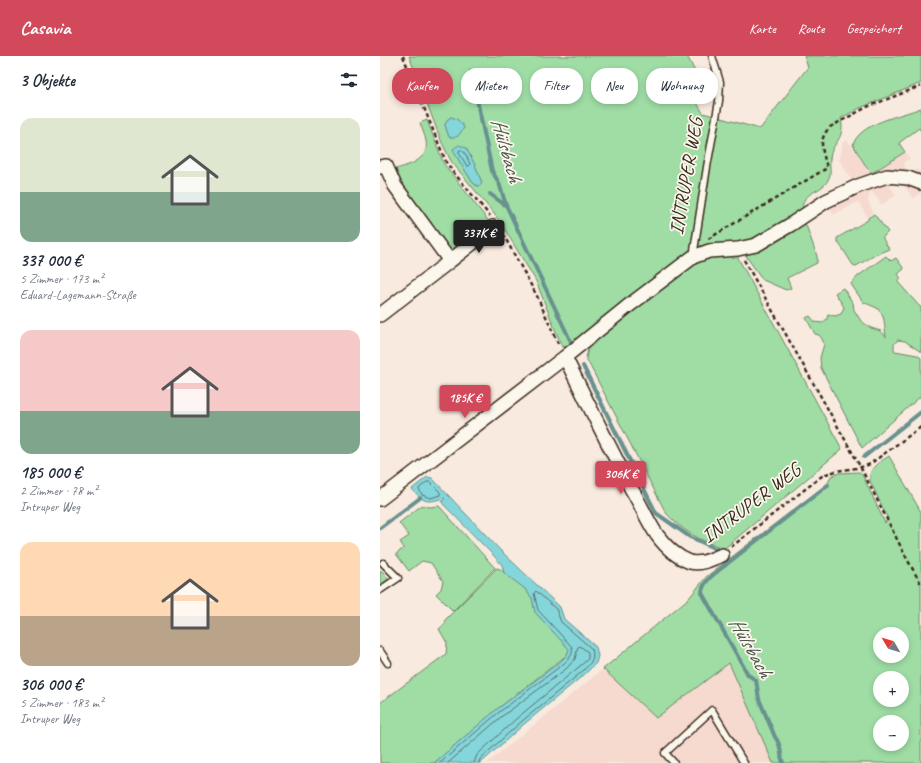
<!DOCTYPE html>
<html lang="de">
<head>
<meta charset="utf-8">
<style>
	:root { --surface:#fff; --page:#f6f6f7; --text:#1f2937; --muted:#747a83; --accent:#d1495b }
	body { margin:0; font-family:Caveat,sans-serif; background:var(--page); color:var(--text); height:100vh; display:flex; flex-direction:column; font-size:15px; white-space:nowrap }
	* { box-sizing:border-box; margin:0 }
	p { font-size:13px; color:var(--muted) }
	.icon { flex:none; width:22px; height:22px; fill:none; stroke:currentColor; stroke-width:2; stroke-linecap:round; stroke-linejoin:round }
	.map { position:relative; flex:1; overflow:hidden }
	.sheet { display:flex; flex-direction:column; background:var(--surface); width:380px }
	.sheet>* { flex:none }
	.banner { position:absolute; left:12px; top:12px; width:380px; height:36px; display:flex; gap:8px }
	.needle { width:26px; rotate:308deg }
	.fabs { position:absolute; left:493px; top:571px; display:grid; gap:8px }
	.fabs a { display:grid; place-items:center; width:36px; height:36px; border-radius:50%; background:var(--surface); box-shadow:0 2px 6px #0003; font-size:20px }
	.price { position:absolute; translate:-50% -34px; padding:0 9px; border-radius:4px; background:var(--accent); color:#fff; font-size:13px; line-height:26px; filter:drop-shadow(0 1px 2px #0008) }
	.price::after { content:''; position:absolute; left:50%; top:24px; width:12px; height:9px; margin-left:-6px; background:inherit; clip-path:polygon(0 0,100% 0,50% 100%) }
	.price.on { background:#222; color:#fff }
	ul { padding:0; list-style:none }
	li { display:grid; align-content:center; gap:8px; height:212px; padding:0 20px }
	li span { display:grid; place-items:center; height:124px; border-radius:12px; color:#555 }
	li>.icon { margin-inline-start:auto }
	span .icon { width:72px; height:72px; fill:#fffc; stroke-width:1 }
	li b { font-size:17px }
	h2 { display:flex; justify-content:space-between; align-items:center; height:48px; padding:0 20px; font-size:17px }
	.pill { padding:0 14px; border-radius:16px; background:var(--surface); box-shadow:0 2px 6px #0003; font-size:14px; line-height:36px }
	.pill.on { background:var(--accent); color:#fff }
	header { display:flex; align-items:center; gap:24px; box-sizing:border-box; height:56px; padding:0 20px; background:var(--accent); color:#fff }
	header strong { font-size:19px }
	nav { display:flex; gap:22px; margin-inline-start:auto; font-size:14px }
	main { display:flex; flex:1; min-height:0 }
	.map>svg:first-child { display:block }
</style>
</head>
<body>
<header>
<strong>Casavia</strong>
<nav><a>Karte</a><a>Route</a><a>Gespeichert</a></nav>
</header>
<main>
<section class="sheet">
<h2>3 Objekte<svg class="icon" aria-label="filters" viewBox="0 0 24 24"><path d="M4 7h16M4 17h16"/><circle cx="9" cy="7" r="2"/><circle cx="15" cy="17" r="2"/></svg></h2>
<ul>
<li><span style="background:linear-gradient(#dfe7d0 60%,#7fa58c 0)"><svg class="icon" aria-label="home" viewBox="0 0 24 24"><path d="M3 11l9-7 9 7M6 9v11h12V9"/></svg></span><div><b>337 000 €</b><p>5 Zimmer · 173 m²</p><p>Eduard-Lagemann-Straße</p></div></li>
<li><span style="background:linear-gradient(#f6c9c9 65%,#7fa58c 0)"><svg class="icon" aria-label="home" viewBox="0 0 24 24"><path d="M3 11l9-7 9 7M6 9v11h12V9"/></svg></span><div><b>185 000 €</b><p>2 Zimmer · 78 m²</p><p>Intruper Weg</p></div></li>
<li><span style="background:linear-gradient(#ffd9b3 60%,#b9a48a 0)"><svg class="icon" aria-label="home" viewBox="0 0 24 24"><path d="M3 11l9-7 9 7M6 9v11h12V9"/></svg></span><div><b>306 000 €</b><p>5 Zimmer · 183 m²</p><p>Intruper Weg</p></div></li>
</ul>
</section>
<div class="map">
<svg width="541" height="707" viewBox="0 0 541 707">
	<rect width="100%" height="100%" fill="#f9eadf"/>
	<filter id="ink" filterUnits="userSpaceOnUse"><feTurbulence type="fractalNoise" baseFrequency=".025" numOctaves="2"/><feDisplacementMap in="SourceGraphic" scale="8" xChannelSelector="R" yChannelSelector="G"/><feConvolveMatrix kernelMatrix="1 2 1 2 8 2 1 2 1" color-interpolation-filters="sRGB"/></filter>
	<g filter="url(#ink)">
		<!-- built -->
		<path fill="#f6dacf" d="M467,84L487,112L498,114L526,96L530,103L524,106L525,111L530,117L538,113L541,117V137L533,143L523,128L512,126L508,127L516,139L502,149L491,135L488,144L493,156L488,162L478,146L453,159L449,150L474,127L459,104L462,92V87Z
			M349,607L393,707H107L223,613L276,662Z"/>
		<!-- green -->
		<path fill="#9fdda5" stroke="#6d8462" fill-rule="evenodd" d="M29,0H307L319,23L316,45L323,57L380,73L428,11L424,0H541V27L480,52L461,62C466,85 451,86 450,103C449,110 452,117 448,124C441,138 419,135 423,156L373,185L311,194L186,291H182L156,225L119,164L71,105L62,87ZM71,61C78,63 81,66 84,72L69,81L65,69L67,64ZM86,92L95,109L102,127L97,130L93,127L75,98Z
			M541,52V75L539,72L519,87L525,96L492,117L487,112L473,89C479,67 521,60 541,52Z
			M47,64L64,108L110,167L75,195L67,193L12,114C26,110 50,105 46,85C45,79 42,73 40,67Z
			M494,158L508,176L503,181V183L509,193L497,198L476,210L473,209L457,184V182L488,164V162Z
			M423,167L426,169L437,200V207L407,222L411,232L406,234L383,224L368,203L364,195Z
			M332,199L357,200L462,393L345,492C323,487 301,474 286,457L206,302L208,293L216,284L289,225L319,203Z
			M506,200L511,205L516,202L524,213L518,218L521,223L517,225L540,251H541V296L525,285L518,284L514,288V294L515,295L537,299L541,302V340L482,392L441,312L440,302L444,288L442,283L439,279L435,278L426,262L430,260L435,266L442,267L447,263L448,258L455,260L461,258L464,251L455,237L463,232L473,247L474,254L481,265L491,272L501,275L506,281L504,264L502,258L497,252L483,246L471,228L478,220Z
			M509,400L541,456V707H393L349,607L276,662L223,613L309,542L327,520L448,427L451,420L459,417L479,416L482,418L505,467L508,463L490,425C488,411 499,407 509,400ZM500,578H522V600H500ZM500,622H522V644H500ZM500,666H522V688H500Z
			M42,449L49,451L59,450L115,512L73,555L56,538L61,533L63,525L51,507L42,505L29,515L16,498L24,492L20,486L29,480L19,467Z
			M116,512L120,513L144,532L152,542L155,556L189,593L187,599L116,654L54,707H0V647L66,598L67,587L59,573L66,567L65,564L116,513Z
			M0,514L4,517L8,523L0,530Z"/>
		<!-- water -->
		<path fill="#85d6db" stroke="#67918f" d="M71,61C78,63 81,66 84,72L78,80L73,82L69,81L65,69L67,64Z
			M79,89L86,92L95,109L102,127L100,130H98L93,127L75,98L73,93Z
			M47,421L52,422L120,494L180,551L184,563L216,591L218,600L216,607L206,617L143,669L101,707H54L116,654L180,606L187,599L189,593L155,556L152,542L144,532L124,517L122,509L114,500L63,448L62,445L65,443L64,442C47,447 44,447 32,433Z"/>
		<g fill="none" stroke-linecap="round" stroke-linejoin="round">
			<!-- shore -->
			<path stroke="#596f6a" stroke-width="1" d="M82,94C86,97 88,104 90,108L89,110H87L79,97V95Z
				M47,426H50L60,436V439L51,442L42,439L39,433Z
				M60,707L118,657L182,609C188,604 194,599 192,591L158,554L154,537L156,535L176,553L181,566L212,593C215,604 210,607 204,614L141,666L100,703L99,707
				M68,707L121,661L186,613L195,603L198,591L200,590L208,596V603L200,610L137,662L97,699L94,707"/>
			<!-- stream -->
			<path stroke="#67918f" stroke-width="4" d="M91,15L112,115L119,127L126,149L192,288
				M110,138L125,149
				M203,310L276,457L310,481L341,495
				M484,401L541,356
				M0,472L40,442
				M346,502L348,507C339,515 322,524 322,537L366,615L368,619L376,624L379,643L395,681C403,691 399,697 403,707
				M348,507L448,429"/>
			<defs>
				<path id="service" d="M313,201L327,111L339,45L340,26L332,0
					M0,534L18,522L3,507
					M0,595L8,607
					M294,707L285,697L332,654L364,707"/>
				<path id="minor" d="M0,111L6,110L15,130L70,205L0,259
					M70,205L113,171
					M185,301C207,346 229,390 252,434C261,449 268,466 277,479C285,490 297,501 310,506C321,509 332,503 342,499
					M0,443L185,301L247,251L313,201L329,195L358,193L376,189L410,169L446,145L478,130L507,120L528,122L541,127"/>
			</defs>
			<!-- service casing -->
			<use href="#service" stroke="#3b2a1e" stroke-width="9"/>
			<!-- minor casing -->
			<use href="#minor" stroke="#3b2a1e" stroke-width="16"/>
			<!-- path -->
			<path stroke="#3b2a1e" stroke-width="2.5" stroke-dasharray="4 3" stroke-linecap="butt" d="M23,0L66,106L74,117L110,160
				M123,178L157,240L179,290
				M328,183L447,112C443,95 437,84 450,71L487,51L541,30
				M364,204L481,412L526,501L541,528
				M351,491L442,420C457,412 474,415 490,408L541,371"/>
			<!-- service -->
			<use href="#service" stroke="#fbf7ec" stroke-width="6"/>
			<!-- minor -->
			<use href="#minor" stroke="#fbf7ec" stroke-width="13"/>
		</g>
	</g>
	<g text-anchor="middle" dominant-baseline="central" stroke-width="3.5" stroke-linejoin="round" paint-order="stroke">
		<!-- street labels -->
		<g font-size="20" fill="#3b2a1e" stroke="#fbf7ec">
			<text transform="translate(306 120) rotate(-80)">INTRUPER WEG</text>
			<text transform="translate(371 447) rotate(-37)">INTRUPER WEG</text>
		</g>
		<!-- water labels -->
		<g font-size="21" font-style="italic" fill="#4e554d" stroke="#fbf7ec">
			<text transform="translate(127 94) rotate(74)">Hülsbach</text>
			<text transform="translate(371 591) rotate(60)">Hülsbach</text>
		</g>
	</g>
</svg>
<div class="fabs">
<a><svg class="needle" viewBox="-14 -14 28 28"><path d="M0-13l5 13h-10z" fill="#e53935"/><path d="M0 13l5-13h-10z" fill="#747a83"/></svg></a>
<a>+</a>
<a>−</a>
</div>
<b class="price on" style="left:99px;top:198px">337K €</b>
<b class="price" style="left:85px;top:363px">185K €</b>
<b class="price" style="left:241px;top:439px">306K €</b>
<div class="banner">
<a class="pill on">Kaufen</a>
<a class="pill">Mieten</a>
<a class="pill">Filter</a>
<a class="pill">Neu</a>
<a class="pill">Wohnung</a>
</div>
</div>
</main>
</body>
</html>
